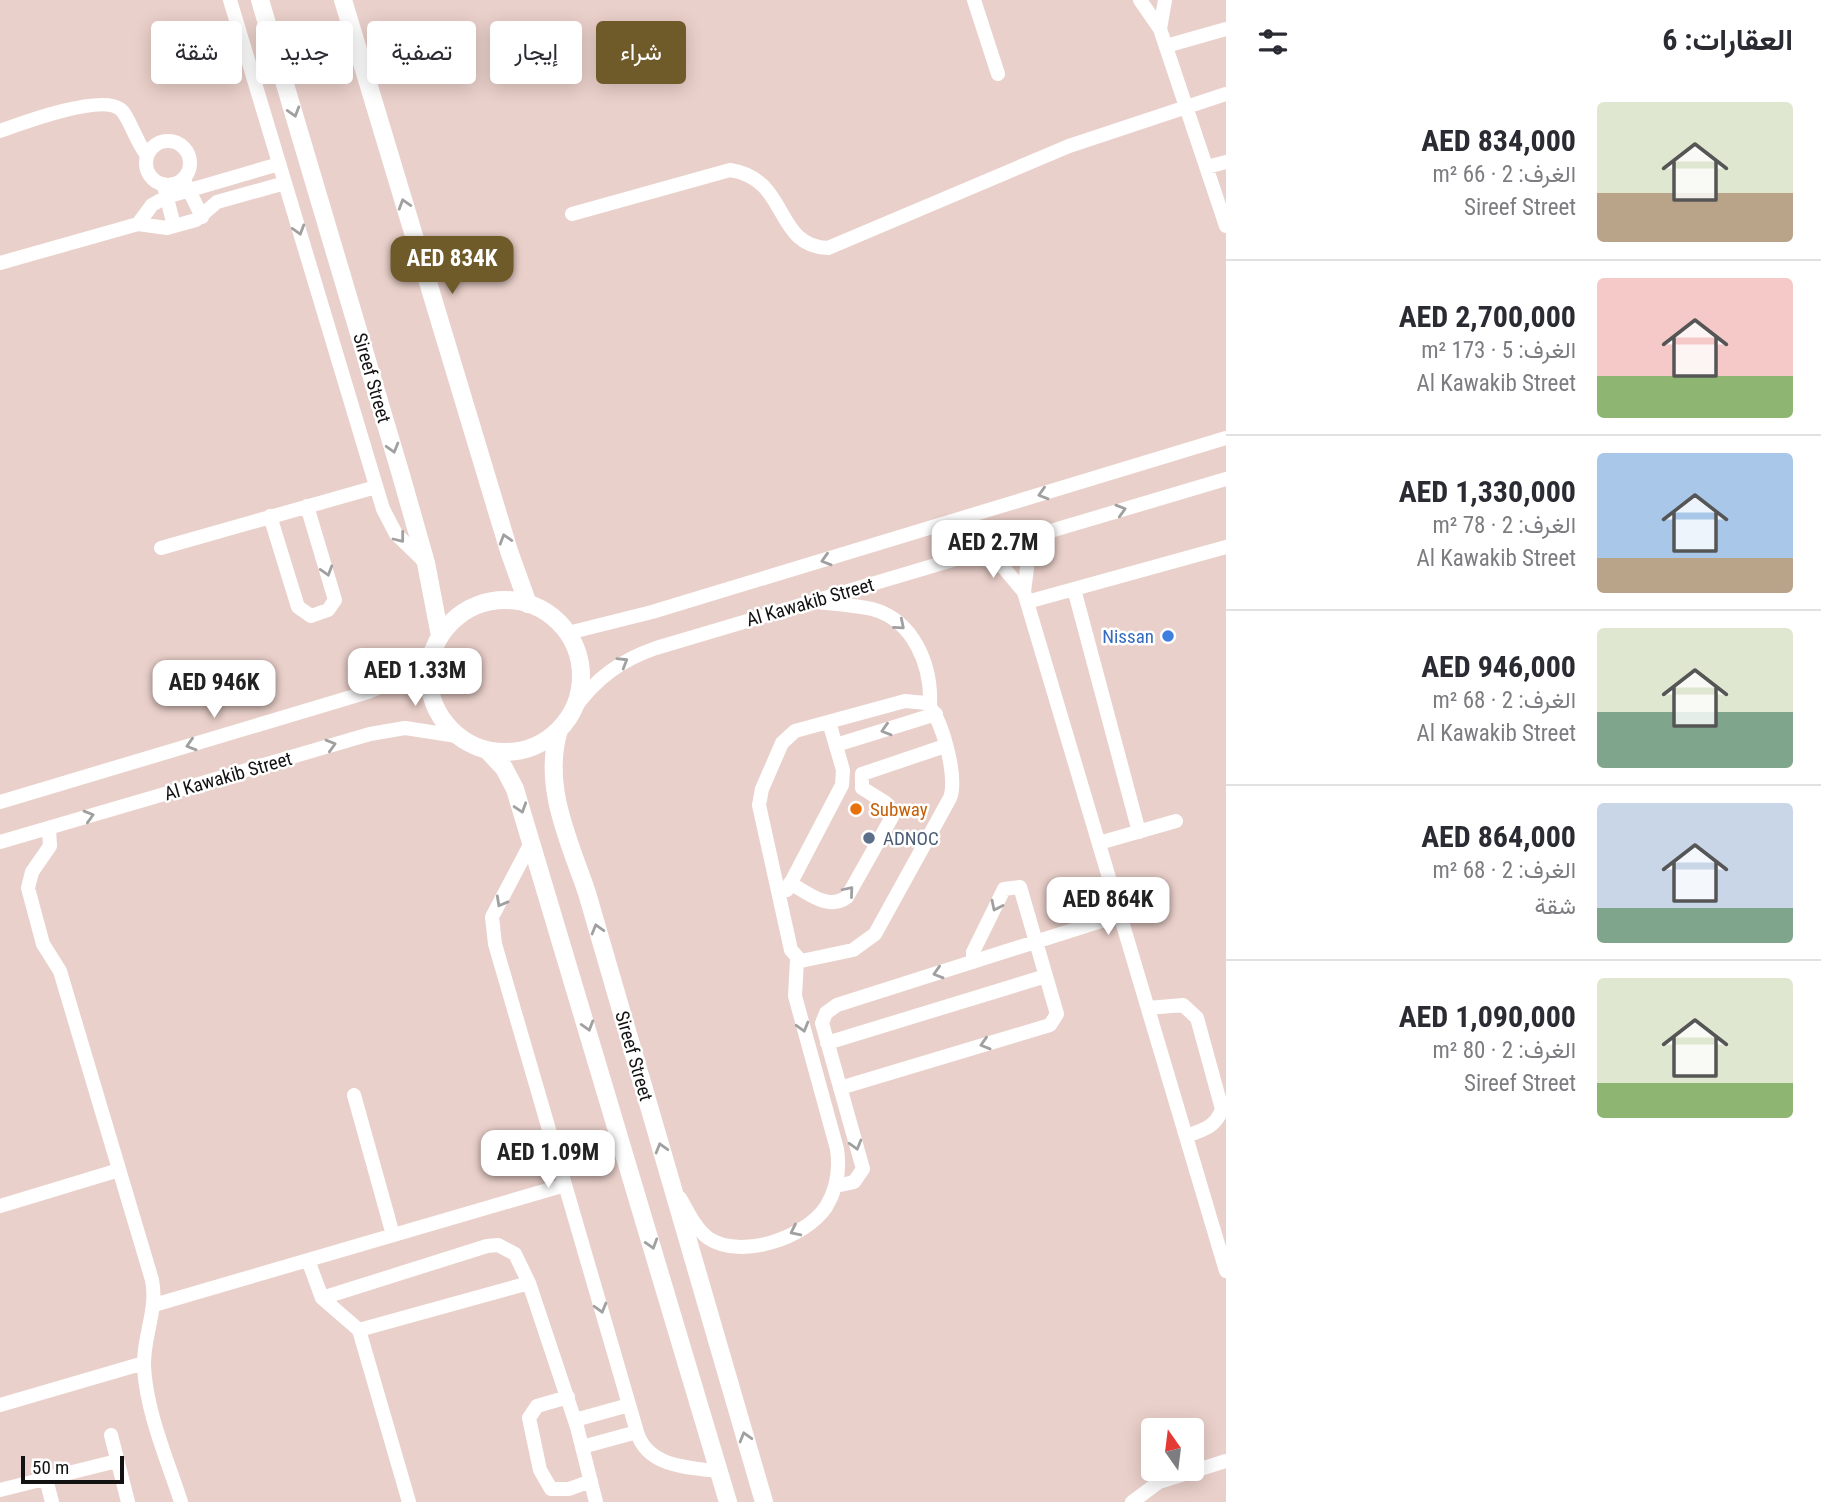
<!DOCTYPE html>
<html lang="ar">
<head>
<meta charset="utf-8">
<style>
	:root { --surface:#fff; --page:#f7f7f7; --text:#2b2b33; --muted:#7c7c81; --line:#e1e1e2; --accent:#6f5a2a }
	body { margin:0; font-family:"Roboto Condensed",Vazirmatn,sans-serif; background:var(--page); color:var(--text); direction:rtl; height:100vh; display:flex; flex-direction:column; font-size:26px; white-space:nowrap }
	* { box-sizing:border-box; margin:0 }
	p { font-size:23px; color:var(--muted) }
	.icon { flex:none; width:38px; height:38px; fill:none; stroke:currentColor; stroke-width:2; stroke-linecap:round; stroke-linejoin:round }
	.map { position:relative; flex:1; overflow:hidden; direction:ltr }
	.sheet { display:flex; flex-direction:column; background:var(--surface); width:595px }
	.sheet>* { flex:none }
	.guide { position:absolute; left:21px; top:21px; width:665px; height:63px; direction:rtl; display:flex; gap:14px }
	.needle { width:46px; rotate:346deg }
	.tools { position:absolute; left:1141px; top:1418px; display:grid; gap:14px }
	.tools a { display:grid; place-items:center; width:63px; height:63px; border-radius:7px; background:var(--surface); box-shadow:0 4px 18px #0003; font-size:35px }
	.scale { position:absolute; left:21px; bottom:18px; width:103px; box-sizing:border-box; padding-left:7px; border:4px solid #121213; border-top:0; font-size:19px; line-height:24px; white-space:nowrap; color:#121213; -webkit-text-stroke:5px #fff; paint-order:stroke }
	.price { position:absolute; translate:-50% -60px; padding:0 16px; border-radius:14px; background:#fff; color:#222; font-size:23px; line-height:46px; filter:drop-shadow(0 2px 4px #0008) }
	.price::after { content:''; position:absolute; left:50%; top:42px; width:21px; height:16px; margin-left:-10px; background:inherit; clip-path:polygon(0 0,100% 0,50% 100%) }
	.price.active { background:var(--accent); color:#fff }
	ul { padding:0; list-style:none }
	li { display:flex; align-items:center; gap:21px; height:175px; padding:0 28px }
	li+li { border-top:2px solid var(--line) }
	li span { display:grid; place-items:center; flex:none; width:196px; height:140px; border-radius:7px; color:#555 }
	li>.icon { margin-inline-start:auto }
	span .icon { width:84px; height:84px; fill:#fffc; stroke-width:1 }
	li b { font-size:30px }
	h2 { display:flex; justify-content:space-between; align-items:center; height:84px; padding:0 28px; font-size:30px }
	.tag { padding:0 24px; border-radius:7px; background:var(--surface); box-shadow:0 4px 18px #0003; font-size:24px; line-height:63px }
	.tag.active { background:var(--accent); color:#fff }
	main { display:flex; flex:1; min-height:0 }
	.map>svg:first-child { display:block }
</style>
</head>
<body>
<main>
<section class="sheet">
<h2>العقارات: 6<svg class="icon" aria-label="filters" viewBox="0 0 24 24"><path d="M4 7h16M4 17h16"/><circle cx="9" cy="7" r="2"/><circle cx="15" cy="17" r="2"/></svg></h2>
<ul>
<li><span style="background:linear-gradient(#dfe7d0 65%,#b9a48a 0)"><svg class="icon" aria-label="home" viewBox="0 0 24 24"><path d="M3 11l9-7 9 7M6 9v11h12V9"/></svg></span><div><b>AED 834,000</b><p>الغرف: 2 · 66 m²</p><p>Sireef Street</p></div></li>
<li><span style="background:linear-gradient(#f6c9c9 70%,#8fb573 0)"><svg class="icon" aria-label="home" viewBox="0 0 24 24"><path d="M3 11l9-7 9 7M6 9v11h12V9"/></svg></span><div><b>AED 2,700,000</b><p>الغرف: 5 · 173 m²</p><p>Al Kawakib Street</p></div></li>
<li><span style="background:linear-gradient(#a9c7e8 75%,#b9a48a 0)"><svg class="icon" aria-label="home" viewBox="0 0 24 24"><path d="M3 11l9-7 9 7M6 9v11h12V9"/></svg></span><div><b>AED 1,330,000</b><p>الغرف: 2 · 78 m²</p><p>Al Kawakib Street</p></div></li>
<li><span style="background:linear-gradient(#dfe7d0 60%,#7fa58c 0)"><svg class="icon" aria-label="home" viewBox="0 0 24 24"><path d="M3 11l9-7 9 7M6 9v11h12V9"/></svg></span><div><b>AED 946,000</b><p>الغرف: 2 · 68 m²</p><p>Al Kawakib Street</p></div></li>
<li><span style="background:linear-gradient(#c9d6e8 75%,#7fa58c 0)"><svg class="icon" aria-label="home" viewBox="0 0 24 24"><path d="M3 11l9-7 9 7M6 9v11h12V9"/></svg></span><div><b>AED 864,000</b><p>الغرف: 2 · 68 m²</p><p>شقة</p></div></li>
<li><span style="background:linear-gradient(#dfe7d0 75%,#8fb573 0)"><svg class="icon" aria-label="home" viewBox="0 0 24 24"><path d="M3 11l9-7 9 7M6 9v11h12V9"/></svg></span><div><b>AED 1,090,000</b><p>الغرف: 2 · 80 m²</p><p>Sireef Street</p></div></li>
</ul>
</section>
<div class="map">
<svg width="1226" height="1502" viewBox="0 0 1226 1502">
	<rect width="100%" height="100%" fill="#dfe1e3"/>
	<!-- industrial -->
	<path fill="#ead0ca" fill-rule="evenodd" d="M0,0H1226V1502H0ZM1153,1430H1192V1468H1153Z"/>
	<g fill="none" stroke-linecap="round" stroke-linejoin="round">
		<!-- minor -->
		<path stroke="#fff" stroke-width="14" d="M230,0L383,509L396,534L426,563
			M974,0L998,74
			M1140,0L1160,29L1226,226
			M1160,29L1165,0
			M1166,46L1226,29
			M0,131C22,123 101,94 120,109C128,114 137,144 147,155
			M146 163a22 22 0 1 1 44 0a22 22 0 1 1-44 0Z
			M1207,167L1226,162
			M185,182L202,217
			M165,190L174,226
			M572,214L730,170C790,179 773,246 828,248L1069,146L1226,94
			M138,224L152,205L166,197L279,164
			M0,263L138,224L167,228L196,220L217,202L285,183
			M270,516L298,607L311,616L328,610L335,600L307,506
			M161,548L376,487
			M974,554L1003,567L1024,592L1226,1271
			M1074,589L1139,832
			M1024,592L1028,560L1044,532
			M817,602C835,604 855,605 872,609C914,620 932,666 930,706
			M1027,602L1226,547
			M568,633L652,612L1226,438
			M905,701L926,703C942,716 958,778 950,798L875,934L853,950L801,961L791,950L759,805L762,789L782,743L795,731Z
			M574,709C596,678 621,660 656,648L1226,479
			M836,745L936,714
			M0,802L368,692L389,683L434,649
			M49,828L50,846L32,872L28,888L43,944L60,971L152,1280C158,1310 143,1336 144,1366C146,1411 167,1459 181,1502
			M532,841L492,917L495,944L637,1432C647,1467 689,1468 719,1471
			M0,842L370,734L405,728L457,736
			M1099,843L1176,821
			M790,883C808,893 828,911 847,897L892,817L886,803L862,788V774L945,746
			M787,890L842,785L843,770L829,722
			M1148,1008L1183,1005L1197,1018L1222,1109C1216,1127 1203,1130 1186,1136
			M827,1043L1046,976
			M840,1088L1050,1025L1057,1014L1020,887L1004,889L973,952V962
			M354,1095L393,1235
			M836,1186L854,1182L863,1169L822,1023L826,1013L837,1005L1120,915
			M680,1198C688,1212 695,1228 708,1238C741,1260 805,1238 826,1207C837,1189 840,1169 837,1149L795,996L797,960
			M0,1206L119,1170
			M308,1260L322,1298L359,1330L409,1502
			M322,1298L487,1246L498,1245L515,1254L529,1283L577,1427L596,1502
			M154,1305L565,1185
			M359,1330L529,1283
			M568,1397L537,1406L529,1418L540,1470L551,1489H569L591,1481
			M0,1405L144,1363
			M575,1420L629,1405
			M111,1435L128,1502
			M582,1447L637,1432
			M46,1479L52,1502
			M0,1490L117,1461
			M1132,1502L1159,1482L1226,1461"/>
		<!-- major -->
		<path stroke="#fff" stroke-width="18" d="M260,0L401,475L426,563L440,636
			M343,0L509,551L528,604
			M429 676a76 76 0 1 1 152 0a76 76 0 1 1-152 0Z
			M559,730C542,786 569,840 587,893L764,1502
			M487,750L504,768L515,789L728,1502"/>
	</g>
	<!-- one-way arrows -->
	<defs><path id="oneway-chevron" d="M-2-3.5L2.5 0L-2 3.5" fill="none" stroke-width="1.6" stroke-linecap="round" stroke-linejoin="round" transform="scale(1.75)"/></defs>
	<g stroke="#a0a0a1">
		<use href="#oneway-chevron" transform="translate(294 112) rotate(73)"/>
		<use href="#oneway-chevron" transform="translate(404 204) rotate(-107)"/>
		<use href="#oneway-chevron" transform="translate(299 230) rotate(73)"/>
		<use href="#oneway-chevron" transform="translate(393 448) rotate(74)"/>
		<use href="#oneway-chevron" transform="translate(1043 494) rotate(163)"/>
		<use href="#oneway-chevron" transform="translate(1121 510) rotate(-16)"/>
		<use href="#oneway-chevron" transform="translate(400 538) rotate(52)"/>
		<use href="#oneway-chevron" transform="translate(505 539) rotate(-107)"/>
		<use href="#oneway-chevron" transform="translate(826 560) rotate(163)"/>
		<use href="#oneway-chevron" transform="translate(327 571) rotate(73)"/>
		<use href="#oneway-chevron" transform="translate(900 625) rotate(40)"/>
		<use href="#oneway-chevron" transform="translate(623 662) rotate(-31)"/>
		<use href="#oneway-chevron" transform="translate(886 730) rotate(163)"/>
		<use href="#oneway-chevron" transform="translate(191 745) rotate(163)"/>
		<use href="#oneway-chevron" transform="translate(331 745) rotate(-16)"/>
		<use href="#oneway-chevron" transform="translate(521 808) rotate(72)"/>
		<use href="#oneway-chevron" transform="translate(89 816) rotate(-16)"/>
		<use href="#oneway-chevron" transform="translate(849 891) rotate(-50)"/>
		<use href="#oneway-chevron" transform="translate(501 902) rotate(119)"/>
		<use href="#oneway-chevron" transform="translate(996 906) rotate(116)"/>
		<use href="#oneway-chevron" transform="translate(597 929) rotate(-106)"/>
		<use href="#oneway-chevron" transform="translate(938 973) rotate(163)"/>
		<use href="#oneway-chevron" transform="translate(588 1026) rotate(73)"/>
		<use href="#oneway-chevron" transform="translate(803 1027) rotate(74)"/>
		<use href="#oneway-chevron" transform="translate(985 1044) rotate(163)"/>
		<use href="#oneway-chevron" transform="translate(856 1145) rotate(74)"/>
		<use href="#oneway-chevron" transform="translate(661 1148) rotate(-106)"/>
		<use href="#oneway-chevron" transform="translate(795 1231) rotate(154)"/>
		<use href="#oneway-chevron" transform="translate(652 1244) rotate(73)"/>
		<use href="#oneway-chevron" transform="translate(601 1308) rotate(74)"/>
		<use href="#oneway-chevron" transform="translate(745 1437) rotate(-106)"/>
	</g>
	<!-- markers -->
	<circle fill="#3f7fe0" stroke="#fff" stroke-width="2.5" cx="1168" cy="636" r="7"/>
	<circle fill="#e8710a" stroke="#fff" stroke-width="2.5" cx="856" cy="809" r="7"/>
	<circle fill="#5c6f8a" stroke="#fff" stroke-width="2.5" cx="869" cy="838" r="7"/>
	<g text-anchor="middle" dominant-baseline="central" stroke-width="5" stroke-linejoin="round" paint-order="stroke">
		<!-- street labels -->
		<g font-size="19" fill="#121213" stroke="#fff">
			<text transform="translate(372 378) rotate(74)">Sireef Street</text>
			<text transform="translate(810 602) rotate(-16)">Al Kawakib Street</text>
			<text transform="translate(228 776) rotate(-16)">Al Kawakib Street</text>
			<text transform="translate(634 1056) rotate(74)">Sireef Street</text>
		</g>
		<!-- shop labels -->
		<g font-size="19" fill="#366cbe" stroke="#fff" text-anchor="end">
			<text x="1154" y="636">Nissan</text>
		</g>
		<!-- food labels -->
		<g font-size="19" fill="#c56008" stroke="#fff" text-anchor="start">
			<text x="870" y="809">Subway</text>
		</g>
		<!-- service labels -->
		<g font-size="19" fill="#4e5e75" stroke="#fff" text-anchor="start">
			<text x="883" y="838">ADNOC</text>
		</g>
	</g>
</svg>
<div class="tools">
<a><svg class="needle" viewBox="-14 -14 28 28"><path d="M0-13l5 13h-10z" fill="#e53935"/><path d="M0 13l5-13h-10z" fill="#7c7c81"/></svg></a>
</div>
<div class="scale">50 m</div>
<b class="price active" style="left:452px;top:296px">AED 834K</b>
<b class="price" style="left:993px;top:580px">AED 2.7M</b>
<b class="price" style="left:415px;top:708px">AED 1.33M</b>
<b class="price" style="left:214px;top:720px">AED 946K</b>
<b class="price" style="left:1108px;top:937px">AED 864K</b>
<b class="price" style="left:548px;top:1190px">AED 1.09M</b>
<div class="guide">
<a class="tag active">شراء</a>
<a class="tag">إيجار</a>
<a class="tag">تصفية</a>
<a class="tag">جديد</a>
<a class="tag">شقة</a>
</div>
</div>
</main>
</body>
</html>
